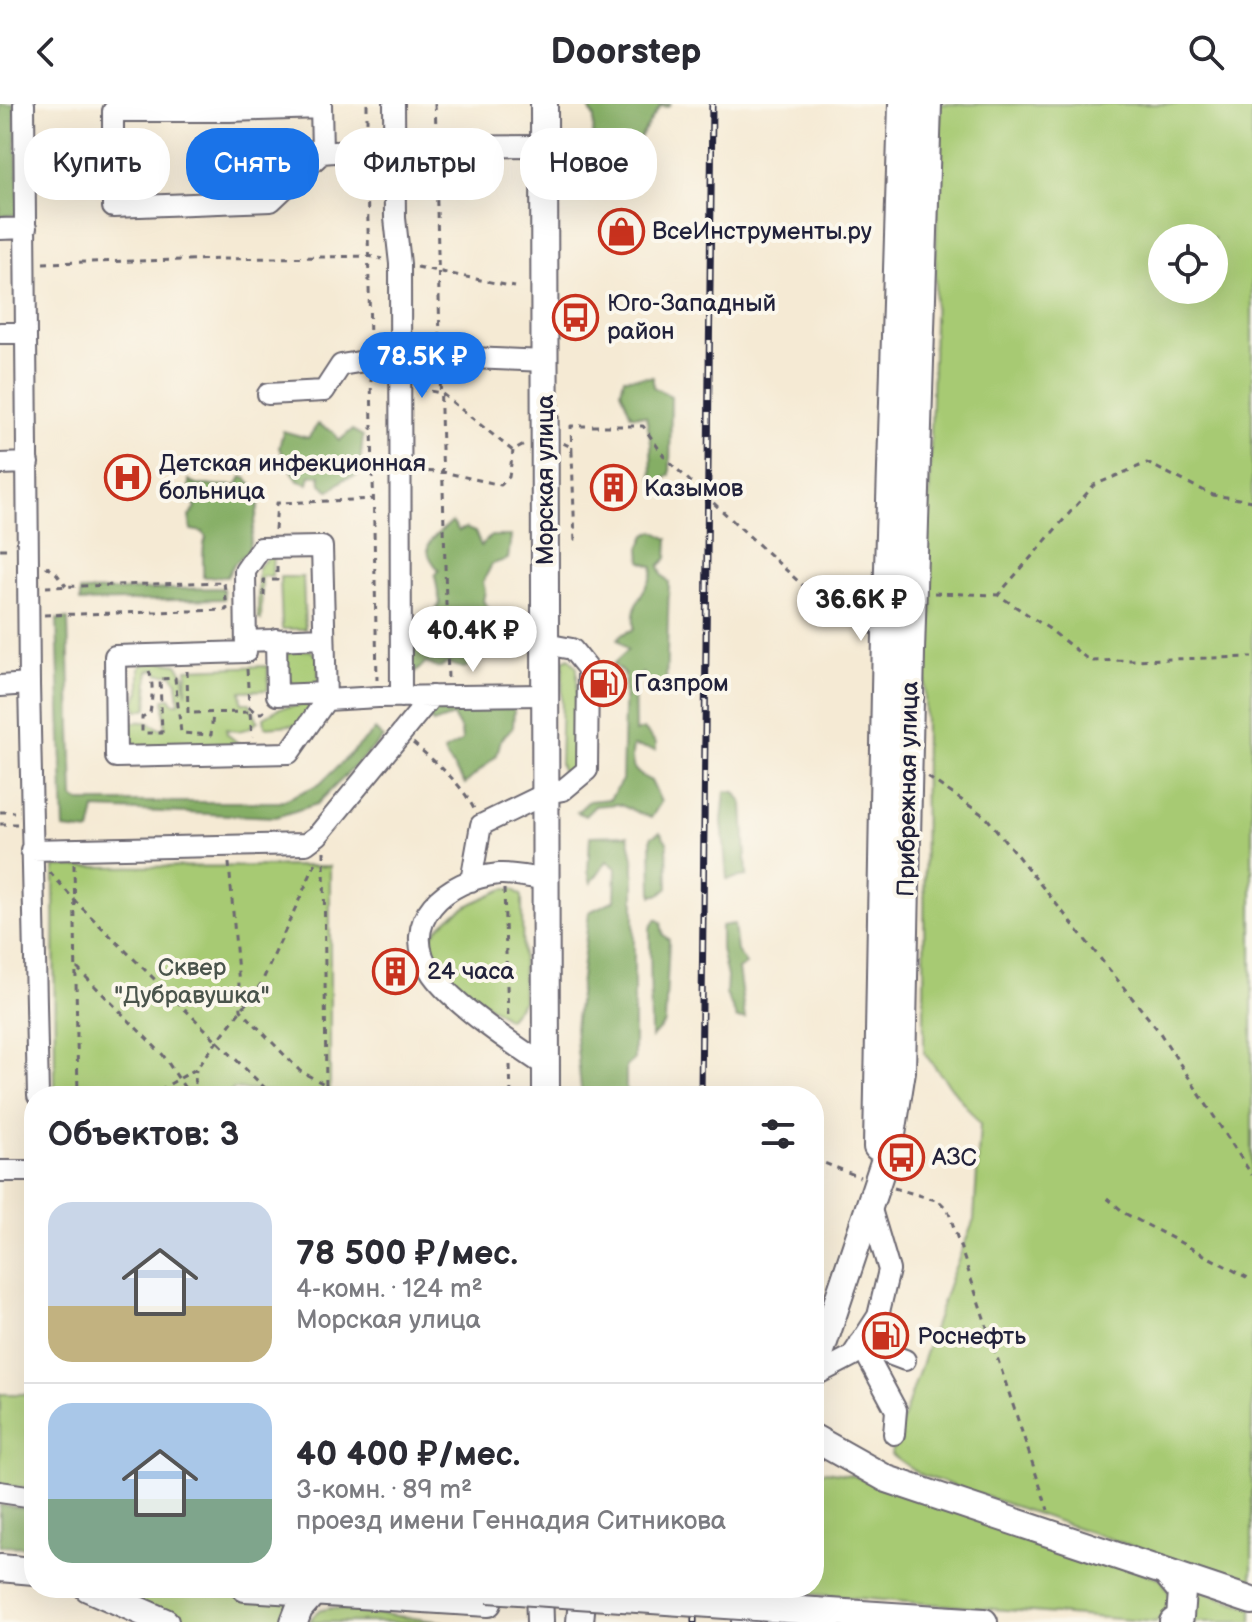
<!DOCTYPE html>
<html lang="ru">
<head>
<meta charset="utf-8">
<style>
	:root { --surface:#fff; --page:#f2f2f3; --text:#2b2b33; --muted:#7c7c81; --line:#e1e1e2; --accent:#1a73e8 }
	body { margin:0; font-family:"Balsamiq Sans",sans-serif; background:var(--page); color:var(--text); height:100vh; display:flex; flex-direction:column; font-size:30px; white-space:nowrap }
	* { box-sizing:border-box; margin:0 }
	p { font-size:26px; color:var(--muted) }
	.icon { flex:none; width:44px; height:44px; fill:none; stroke:currentColor; stroke-width:2; stroke-linecap:round; stroke-linejoin:round }
	.map { position:relative; flex:1; overflow:hidden }
	.panel { position:absolute; left:24px; top:982px; width:800px; height:512px; display:flex; flex-direction:column; background:var(--surface); border-radius:32px; box-shadow:0 8px 32px #0002 }
	.panel>* { flex:none }
	.top-card { position:absolute; left:24px; top:24px; width:800px; height:72px; display:flex; gap:16px }
	.tools { position:absolute; left:1148px; top:120px; display:grid; gap:16px }
	.tools a { display:grid; place-items:center; width:80px; height:80px; border-radius:50%; background:var(--surface); box-shadow:0 8px 32px #0002; font-size:40px }
	.price { position:absolute; translate:-50% -68px; padding:0 18px; border-radius:28px; background:#fff; color:#222; font-size:26px; line-height:52px; filter:drop-shadow(0 2px 4px #0008) }
	.price::after { content:''; position:absolute; left:50%; top:48px; width:24px; height:18px; margin-left:-12px; background:inherit; clip-path:polygon(0 0,100% 0,50% 100%) }
	.price.active { background:var(--accent); color:#fff }
	ul { padding:0; list-style:none }
	li { display:flex; align-items:center; gap:24px; height:200px; padding:0 24px }
	li+li { border-top:2px solid var(--line) }
	li span { display:grid; place-items:center; flex:none; width:224px; height:160px; border-radius:24px; color:#555 }
	li>.icon { margin-inline-start:auto }
	span .icon { width:96px; height:96px; fill:#fffc; stroke-width:1 }
	li b { font-size:34px }
	h2 { display:flex; justify-content:space-between; align-items:center; height:96px; padding:0 24px; font-size:34px }
	.chip { padding:0 28px; border-radius:32px; background:var(--surface); box-shadow:0 8px 32px #0002; font-size:28px; line-height:72px }
	.chip.active { background:var(--accent); color:#fff }
	header { display:flex; justify-content:space-between; align-items:center; height:104px; padding:0 24px; background:var(--surface); font-size:36px; font-weight:700 }
	.map>svg:first-child { display:block }
</style>
</head>
<body>
<header><svg class="icon" aria-label="back" viewBox="0 0 24 24"><path d="M15 5l-7 7 7 7"/></svg>Doorstep<svg class="icon" aria-label="search" viewBox="0 0 24 24"><circle cx="10" cy="10" r="6"/><path d="M15 15l6 6"/></svg></header>
<div class="map">
<svg width="1252" height="1518" viewBox="0 0 1252 1518">
	<rect width="100%" height="100%" fill="#fbf7ec"/>
	<filter id="ink" filterUnits="userSpaceOnUse"><feTurbulence type="fractalNoise" baseFrequency=".0125" numOctaves="2"/><feDisplacementMap in="SourceGraphic" scale="16" xChannelSelector="R" yChannelSelector="G"/><feConvolveMatrix kernelMatrix="1 2 1 2 8 2 1 2 1" color-interpolation-filters="sRGB"/></filter>
	<filter id="wash" filterUnits="userSpaceOnUse"><feTurbulence type="fractalNoise" baseFrequency=".006" numOctaves="4" result="noise"/><feDisplacementMap in="SourceGraphic" scale="32" xChannelSelector="R" yChannelSelector="G"/><feGaussianBlur stdDeviation="1.8" result="paint"/><feColorMatrix in="noise" values="0 0 0 0 0 0 0 0 0 0 0 0 0 0 0 0 0 1.4 0 .05"/><feComposite in="paint" operator="in"/></filter>
	<g filter="url(#wash)">
		<rect width="100%" height="100%" fill="#f5ead4"/>
		<!-- green -->
		<path fill="#a7ca73" stroke="#647657" stroke-width="2" fill-rule="evenodd" d="M940,0H1252V1483L919,1370L891,1350L950,1176L974,1116L980,1020L924,949L925,546ZM1162,134H1214V186H1162Z
			M273,448L272,472H262L261,516L258,514V463Z
			M280,473H303L305,525H282Z
			M310,546L318,553L319,579L299,584C285,576 285,565 286,550L294,547Z
			M569,554L577,564V659L575,664L565,672L560,661L563,557Z
			M147,555L177,560L184,570L186,590L187,565L268,562V586L241,587L242,599H250L258,617C249,626 237,629 226,625L227,630L243,643L123,645L119,619L126,608L132,619C143,616 150,618 160,625L165,623L164,595L170,594L173,599H179L177,578L172,570H159L154,565L149,567C146,579 149,591 147,604L138,607L134,598L140,588V563Z
			M320,594L304,620L265,623L264,613L280,604L307,600L310,595Z
			M330,762V992H277L273,988L233,985L229,992H55L54,763Z
			M504,785H513L522,792L523,897L508,915L440,867L427,840C442,811 475,797 504,785Z
			M0,1290H27L29,1384L0,1381Z
			M827,1367L851,1371L1160,1474L1174,1496L1166,1511L1155,1518L807,1490V1484H814V1369Z
			M107,1484H132L292,1497L279,1518H183Z
			M1192,1484L1252,1504V1518H1188Z
			M332,1504L444,1518H308L318,1507Z"/>
		<!-- forest -->
		<path fill="#85ae65" stroke="#546850" stroke-width="2" d="M0,0H14L20,111L0,112Z
			M587,0H670L668,3L661,2C651,12 636,47 626,50C617,54 602,52 592,52L594,14Z
			M653,273V283L671,292L670,371L660,378L652,375L651,339L646,312L631,311L621,287L624,274Z
			M318,320L333,328L339,337L352,326L363,332L359,371L344,375L330,387L321,380L320,371L310,372L308,380L298,377L279,344L283,327L308,334Z
			M242,373L246,374L261,391L248,447L233,461L227,473H203C204,460 201,446 206,434L203,428L191,426L189,412L196,404L193,398L189,399V376L197,381L237,382Z
			M452,418L459,427L465,424L475,428L481,442L491,432H511L508,455L492,460L483,478L485,487L483,497L492,508L494,531L483,553L464,564L447,559C434,569 437,560 425,559L415,569L411,564L406,540L422,531L440,499L435,472L439,466C417,442 431,435 452,418Z
			M654,427L668,435L667,454L659,462L662,471L669,478L666,584L658,589L643,569L634,576L635,628L644,625L656,639V646L633,642C630,662 632,668 651,677L661,698L651,714L618,700L595,702L585,712L577,708L589,697L610,695L622,676L625,571L613,560L628,546L618,535L621,531L634,525C634,519 633,511 635,505C639,488 653,479 653,463L641,457L640,444L646,431Z
			M223,484L224,495L80,498V487Z
			M57,515H68L73,694L80,698H280L320,680L375,626L383,634L317,700L276,713L95,705L90,728L64,725Z
			M432,597L507,599L514,605L513,623L501,635L497,651L465,680L445,651L444,647L462,637L461,626L453,612L433,619L429,615Z
			M725,687L735,688L743,700L747,772L727,775L722,717Z
			M660,728L667,738L668,784L661,790L652,792L651,733Z
			M628,731L634,759V956L626,963V987L633,989V992H588L581,985L575,924L589,808L615,796L616,764L607,757L591,779L588,767L590,732Z
			M656,815L661,818L663,831L669,836L665,919L651,934L650,824Z
			M734,820L737,847L746,860L738,865L745,915H737L726,890L727,873L721,845V822Z
			M0,1401L34,1405V1443L0,1442Z"/>
	</g>
	<g filter="url(#ink)">
		<g fill="none" stroke-linecap="round" stroke-linejoin="round">
			<defs>
				<path id="minor" d="M24,0L29,580L38,992
					M230,0V7L321,4
					M321,0L322,49L394,43L545,42
					M394,0L395,114L400,160L401,593
					M230,7H113V103L271,97L322,49
					M0,125L26,124
					M0,229H26
					M268,290L324,287L341,261L400,251L545,257
					M0,360L28,359
					M276,535L277,591L326,589
					M246,537L324,534
					M0,582L29,580
					M326,596L289,649L116,653L115,552L246,548L245,467L261,444L322,443L326,596L378,593L545,591
					M31,746L306,740L318,731L432,592
					M471,777L481,721L547,689L563,686L587,666L588,565L572,545L545,540
					M547,963C514,941 454,901 432,870C396,817 447,775 499,770C514,769 532,774 548,776
					M0,1067H34
					M860,1239L896,1306L894,1330
					M860,1239L905,1256
					M814,1272L852,1252L878,1212L889,1166L870,1102
					M0,1388L34,1393"/>
				<path id="major" d="M544,0L546,992
					M877,1043L886,530L902,0
					M814,1268L891,1037L902,967L911,547L928,0
					M814,1334L887,1375L1252,1497
					M0,1464L34,1467
					M1166,1469L1182,1488L1180,1513L1173,1518
					M88,1484L165,1518
					M245,1484L488,1499
					M539,1484L540,1518
					M815,1507L984,1518
					M294,1518L299,1505L313,1489
					M580,1518L583,1484
					M745,1518L748,1484"/>
			</defs>
			<!-- minor casing -->
			<use href="#minor" stroke="#6c6871" stroke-width="24"/>
			<!-- major casing -->
			<use href="#major" stroke="#6c6871" stroke-width="30"/>
			<!-- path -->
			<path stroke="#6c6871" stroke-width="3" stroke-dasharray="6 6" stroke-linecap="butt" d="M367,0V28
				M435,0L436,25
				M436,60L440,237
				M367,64L370,240
				M43,159L368,152L382,155
				M417,163L515,183
				M440,268L448,576
				M371,272L377,576
				M419,285L441,289L513,347L524,341
				M563,339L569,342L572,349L575,439
				M572,349L571,322H643L666,355L812,490L865,515
				M416,367L443,368L501,381L509,373L513,347
				M1252,397L1213,391L1147,359L1094,381L998,491L1048,524L1090,557L1252,553
				M275,426L277,399L373,395
				M0,445H12
				M46,462L56,469L66,482
				M934,489L998,491
				M264,492V476H277V460
				M44,511L227,506L224,478L46,483
				M247,565L249,601
				M149,567C154,579 152,596 150,609L142,613V629H162L160,575L175,574L181,629L211,631L213,609
				M187,567L188,609L250,608
				M249,603L256,609H262L266,606
				M250,609L252,633
				M413,639C437,660 461,678 475,707
				M928,673L986,713L1158,926L1252,1071
				M0,708H14
				M0,720H17
				M324,747L326,992
				M229,759L241,906L300,967L326,981
				M74,760L78,992
				M50,768L76,798L273,992
				M504,785L508,913
				M77,864L163,951L190,992
				M510,961L511,992
				M149,992L196,965L261,880L318,754
				M194,992L196,965
				M814,1055L860,1073
				M894,1084L939,1097L948,1106L1048,1406
				M1107,1094L1126,1110L1252,1176"/>
			<!-- minor -->
			<use href="#minor" stroke="#fff" stroke-width="20"/>
			<!-- major -->
			<use href="#major" stroke="#fff" stroke-width="26"/>
			<defs>
				<path id="rail" d="M701,992L712,0
					M694,1518V1484"/>
			</defs>
			<!-- rail casing -->
			<use href="#rail" stroke="#22223b" stroke-width="7"/>
			<!-- rail -->
			<use href="#rail" stroke="#fbf7ec" stroke-width="4" stroke-dasharray="12" stroke-linecap="butt"/>
			<defs>
				<path id="major-bridge" d="M488,1485L815,1507"/>
			</defs>
			<!-- major-bridge casing -->
			<use href="#major-bridge" stroke="#6c6871" stroke-width="30" stroke-linecap="butt"/>
			<!-- major-bridge -->
			<use href="#major-bridge" stroke="#fff" stroke-width="26"/>
		</g>
	</g>
	<!-- icons -->
	<defs>
		<symbol id="shop-ring" viewBox="-11 -11 22 22"><circle r="9.5" fill="#fbf7ec" stroke="#c8321e" stroke-width="1.5"/><path d="M-5-2.5h2.3a2.7 3.5 0 0 1 5.4 0H5L5.5 6h-11ZM-1.5-2.5h3a1.5 2.3 0 0 0-3 0Z" fill="#c8321e"/></symbol>
		<symbol id="bus-ring" viewBox="-11 -11 22 22"><circle r="9.5" fill="#fbf7ec" stroke="#c8321e" stroke-width="1.5"/><path d="M-5-6H5V4H4V6H2V4H-2V6H-4V4H-5ZM-3.5-4V0h7V-4ZM-3.5 1.2v1.5H-2V1.2ZM2 1.2v1.5H3.5V1.2Z" fill="#c8321e"/></symbol>
		<symbol id="hospital-ring" viewBox="-11 -11 22 22"><circle r="9.5" fill="#fbf7ec" stroke="#c8321e" stroke-width="1.5"/><path d="M-5-5h3v3.5h4V-5h3V5h-3V1.5h-4V5h-3Z" fill="#c8321e"/></symbol>
		<symbol id="building-ring" viewBox="-11 -11 22 22"><circle r="9.5" fill="#fbf7ec" stroke="#c8321e" stroke-width="1.5"/><path d="M-4-6H4V6H1V3H-1V6H-4ZM-2.5-4.3h1.7v1.8h-1.7ZM.8-4.3h1.7v1.8H.8ZM-2.5-1h1.7V.8h-1.7ZM.8-1h1.7V.8H.8Z" fill="#c8321e"/></symbol>
		<symbol id="fuel-ring" viewBox="-11 -11 22 22"><circle r="9.5" fill="#fbf7ec" stroke="#c8321e" stroke-width="1.5"/><path d="M-5.5-6h7V0h2V4h1.3V-2.5L3-4.5l.8-.8L6-3V5H2.5V1h-1V6h-7ZM-4.2-4.7v3.2H.2V-4.7Z" fill="#c8321e"/></symbol>
	</defs>
	<g fill-rule="evenodd">
		<use href="#shop-ring" x="596" y="102" width="51" height="51"/>
		<use href="#bus-ring" x="550" y="188" width="51" height="51"/>
		<use href="#hospital-ring" x="102" y="348" width="51" height="51"/>
		<use href="#building-ring" x="588" y="358" width="51" height="51"/>
		<use href="#fuel-ring" x="578" y="554" width="51" height="51"/>
		<use href="#building-ring" x="370" y="842" width="51" height="51"/>
		<use href="#bus-ring" x="876" y="1028" width="51" height="51"/>
		<use href="#fuel-ring" x="860" y="1206" width="51" height="51"/>
	</g>
	<g text-anchor="middle" dominant-baseline="central" stroke-width="8" stroke-linejoin="round" paint-order="stroke">
		<!-- poi labels -->
		<g font-size="24" fill="#22223b" stroke="#fbf7ec" text-anchor="start">
			<text x="652" y="127">ВсеИнструменты.ру</text>
			<text x="607" y="199">Юго-Западный<tspan x="607" dy="28">район</tspan></text>
			<text x="159" y="359">Детская инфекционная<tspan x="159" dy="28">больница</tspan></text>
			<text x="644" y="384">Казымов</text>
			<text x="634" y="579">Газпром</text>
			<text x="427" y="867">24 часа</text>
			<text x="932" y="1053">АЗС</text>
			<text x="917" y="1232">Роснефть</text>
		</g>
		<!-- street labels -->
		<g font-size="24" fill="#22223b" stroke="#fbf7ec">
			<text transform="translate(545 376) rotate(-90)">Морская улица</text>
			<text transform="translate(908 685) rotate(-89)">Прибрежная улица</text>
		</g>
		<!-- park labels -->
		<g font-size="24" fill="#4a544c" stroke="#fbf7ec">
			<text x="192" y="863">Сквер<tspan x="192" dy="28">"Дубравушка"</tspan></text>
		</g>
	</g>
</svg>
<div class="tools">
<a><svg class="icon" aria-label="locate" viewBox="0 0 24 24"><circle cx="12" cy="12" r="6"/><path d="M12 2v4M12 18v4M2 12h4M18 12h4"/></svg></a>
</div>
<b class="price active" style="left:422px;top:296px">78.5K ₽</b>
<b class="price" style="left:861px;top:539px">36.6K ₽</b>
<b class="price" style="left:473px;top:570px">40.4K ₽</b>
<div class="top-card">
<a class="chip">Купить</a>
<a class="chip active">Снять</a>
<a class="chip">Фильтры</a>
<a class="chip">Новое</a>
</div>
<section class="panel">
<h2>Объектов: 3<svg class="icon" aria-label="filters" viewBox="0 0 24 24"><path d="M4 7h16M4 17h16"/><circle cx="9" cy="7" r="2"/><circle cx="15" cy="17" r="2"/></svg></h2>
<ul>
<li><span style="background:linear-gradient(#c9d6e8 65%,#c2b280 0)"><svg class="icon" aria-label="home" viewBox="0 0 24 24"><path d="M3 11l9-7 9 7M6 9v11h12V9"/></svg></span><div><b>78 500 ₽/мес.</b><p>4-комн. · 124 m²</p><p>Морская улица</p></div></li>
<li><span style="background:linear-gradient(#a9c7e8 60%,#7fa58c 0)"><svg class="icon" aria-label="home" viewBox="0 0 24 24"><path d="M3 11l9-7 9 7M6 9v11h12V9"/></svg></span><div><b>40 400 ₽/мес.</b><p>3-комн. · 89 m²</p><p>проезд имени Геннадия Ситникова</p></div></li>
</ul>
</section>
</div>
</body>
</html>
